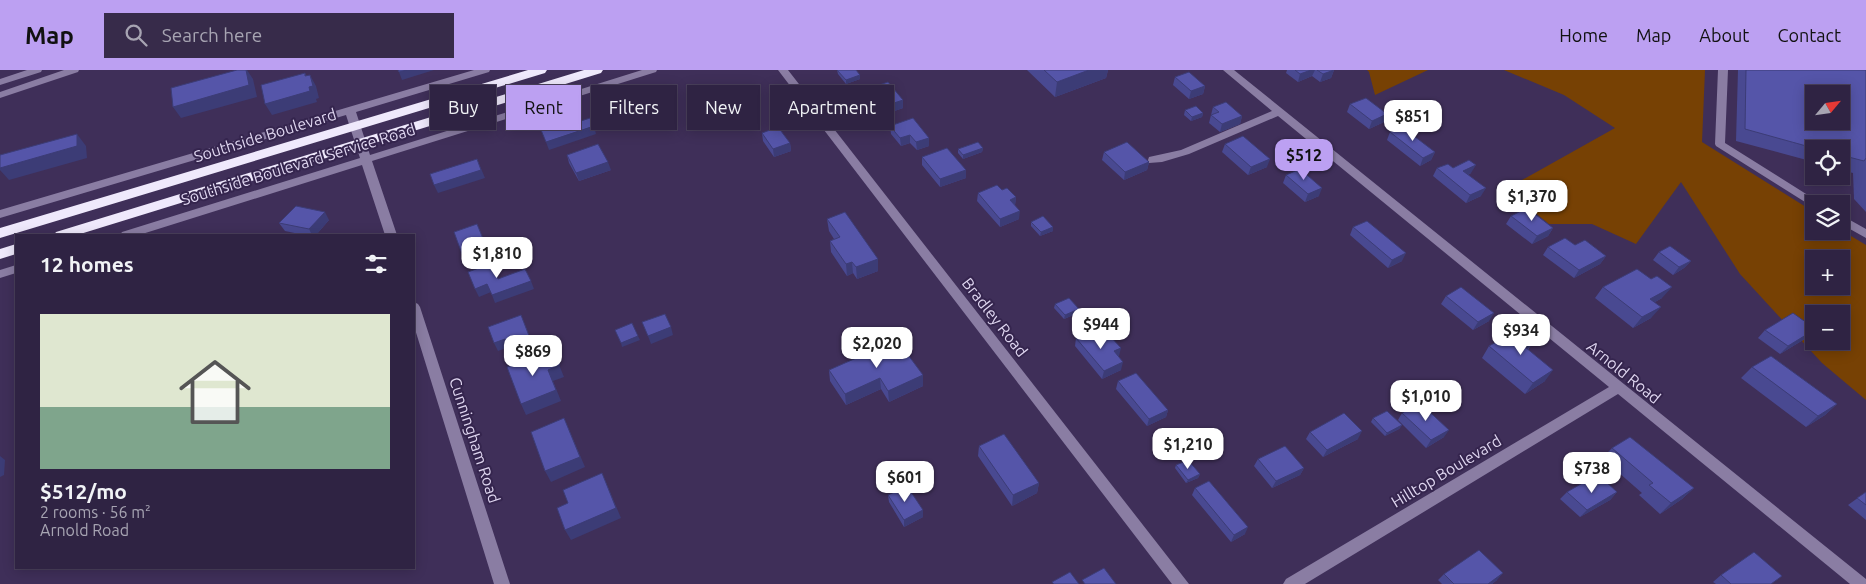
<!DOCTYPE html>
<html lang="en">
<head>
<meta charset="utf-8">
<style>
	:root { --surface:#2f2343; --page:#372b4a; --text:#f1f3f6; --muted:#a7a4b2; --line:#4a405c; --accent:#bca0f2 }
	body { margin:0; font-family:Ubuntu,sans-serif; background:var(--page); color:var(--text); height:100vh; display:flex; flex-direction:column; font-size:19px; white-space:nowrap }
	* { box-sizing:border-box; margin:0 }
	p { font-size:16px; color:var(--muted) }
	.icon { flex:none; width:28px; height:28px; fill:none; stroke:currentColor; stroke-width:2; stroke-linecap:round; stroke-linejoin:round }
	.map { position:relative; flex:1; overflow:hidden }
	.details { position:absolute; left:15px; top:164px; width:400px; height:335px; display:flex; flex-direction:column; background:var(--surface); border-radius:0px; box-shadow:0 2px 12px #0003,0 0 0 1px var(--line) }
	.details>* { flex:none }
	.top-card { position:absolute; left:430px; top:15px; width:475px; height:45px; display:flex; gap:10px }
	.needle { width:32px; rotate:61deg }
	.controls { position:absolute; left:1805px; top:15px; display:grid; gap:10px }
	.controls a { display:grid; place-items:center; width:45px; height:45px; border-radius:0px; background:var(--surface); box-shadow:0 2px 12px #0003,0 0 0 1px var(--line); font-size:25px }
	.price { position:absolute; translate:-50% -42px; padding:0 11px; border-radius:10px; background:#fff; color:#222; font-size:16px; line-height:32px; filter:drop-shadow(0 1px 2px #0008) }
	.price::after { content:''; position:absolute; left:50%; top:30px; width:15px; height:11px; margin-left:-8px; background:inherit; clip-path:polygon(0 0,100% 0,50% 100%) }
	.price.active { background:var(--accent); color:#111 }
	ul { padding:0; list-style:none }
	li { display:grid; align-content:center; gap:10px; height:265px; padding:0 25px }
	li span { display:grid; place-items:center; height:155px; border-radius:0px; color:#555 }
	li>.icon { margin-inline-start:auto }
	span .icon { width:90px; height:90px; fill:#fffc; stroke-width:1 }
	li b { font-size:21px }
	h2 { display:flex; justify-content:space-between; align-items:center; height:60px; padding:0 25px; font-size:21px }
	.pill { padding:0 18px; border-radius:0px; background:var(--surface); box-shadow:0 2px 12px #0003,0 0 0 1px var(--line); font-size:18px; line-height:45px }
	.pill.active { background:var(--accent); color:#111 }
	header { display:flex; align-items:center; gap:30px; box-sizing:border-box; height:70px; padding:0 25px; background:var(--accent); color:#111 }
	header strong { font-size:24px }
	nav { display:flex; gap:28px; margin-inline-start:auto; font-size:18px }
	.search { width:350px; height:45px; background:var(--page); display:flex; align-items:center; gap:12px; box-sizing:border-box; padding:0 18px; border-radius:0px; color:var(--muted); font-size:19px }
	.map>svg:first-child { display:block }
</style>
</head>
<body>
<header>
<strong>Map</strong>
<div class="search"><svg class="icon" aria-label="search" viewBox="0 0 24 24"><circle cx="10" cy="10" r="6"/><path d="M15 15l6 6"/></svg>Search here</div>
<nav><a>Home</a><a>Map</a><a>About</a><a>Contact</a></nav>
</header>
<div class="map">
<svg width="1866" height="514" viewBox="0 0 1866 514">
	<rect width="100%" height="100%" fill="#3f2f59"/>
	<!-- green -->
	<path fill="#774104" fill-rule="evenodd" d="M1367,0H1428L1375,25L1369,2Z
		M1504,0H1705L1702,72L1814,142V161H1841V160L1866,175V330L1822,293L1740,204L1681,112L1636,174L1592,154H1549L1506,119L1615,58L1564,25ZM1814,189H1841V216H1814ZM1814,244H1841V271H1814Z"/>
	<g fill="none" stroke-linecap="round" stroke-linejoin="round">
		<!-- minor -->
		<path fill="#8a7da3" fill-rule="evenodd" d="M27,0H42L41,2L0,15V9Z
			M64,0H79L78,2L0,28V22Z
			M474,0H490L489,2L356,42L370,85L642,0H657L656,2L372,91L397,165H385L362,95L139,165H120L122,162L360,88L346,45L0,148V140Z
			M778,0H788L1189,514H1172Z
			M1223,0H1234L1866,509V514H1850L1618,324L1305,514H1283L1286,509L1609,317L1278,46L1189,84L1162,92L1149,93L1148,90L1149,87L1181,80L1272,41Z
			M1718,0H1728L1725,73L1822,134H1814L1813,137L1716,76L1715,74Z
			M1841,145L1866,159V168L1841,154Z
			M16,195V203L0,208V200Z
			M414,232L418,234L420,237L510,514H494L414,256Z"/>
		<!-- highway -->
		<path fill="#efe9fc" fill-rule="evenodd" d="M528,0H547L545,3L0,168V158Z
			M584,0H603L601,3L77,165H54L56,162Z
			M16,174V184L0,189V179Z"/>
	</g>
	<!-- wall -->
	<path fill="#494991" d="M837,0L860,5V9L846,14L838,4Z
		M1027,0H1108L1106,8L1055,27Z
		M1287,0H1334L1331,8L1320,12L1312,6L1298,12L1286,3Z
		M1738,0H1866V142L1854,129L1853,103L1841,100V79H1814V92L1736,71Z
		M1175,7L1205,16L1203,24L1189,29L1173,15Z
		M868,19L903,30V38L883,45L868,27Z
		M1350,34L1384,52L1369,59L1347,42Z
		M1213,37L1242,46L1240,54L1220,62L1209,53Z
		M1185,40L1203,43L1202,47L1191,51L1184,45Z
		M890,56L929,68V76L917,80L910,73L901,76L891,64Z
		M1390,62L1435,82L1431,90L1420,96L1387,70Z
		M762,63L790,73L791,81L774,87L763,71Z
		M1225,74L1267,97L1248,105L1222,82Z
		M983,78L982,82L963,89L958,83V79Z
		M1104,82L1149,92L1147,100L1124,110L1102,90Z
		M567,85L611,100L579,111L569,93Z
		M922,87L966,100V108L940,117L922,95Z
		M1437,98H1453L1471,103L1468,105L1481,126L1466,133L1433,106Z
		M1286,105L1319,126L1305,132L1283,113Z
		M1002,120L1016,127L1015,135L1019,149L1000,157L977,131L978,123Z
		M1511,146L1553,158L1548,166L1532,174L1506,154Z
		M827,149L878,201L857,209L853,203L847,206L831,182L830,171L834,169L829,161Z
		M329,150L316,165H304L285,161L279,153Z
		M1031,152L1053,157V161L1040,166L1031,156Z
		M1353,157L1402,191L1388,198L1350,165Z
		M1575,175L1606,186L1600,194L1574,208L1543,185L1548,177Z
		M1659,182L1691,191L1684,198L1673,205L1653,190Z
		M1603,217L1662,228L1655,232L1651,248L1633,258L1595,228Z
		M1446,226L1489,251L1473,260L1441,234Z
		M1055,234L1079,239L1078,243L1064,249L1054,238Z
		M1814,258V261L1808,267L1780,284L1758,268L1765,260Z
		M1076,268L1102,269L1119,286H1118L1121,300L1102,309L1075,276Z
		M1533,272L1528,280L1545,311L1525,324L1482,288L1489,276Z
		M1752,297L1837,334L1825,345L1806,357L1741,308Z
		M829,300L923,305V316L889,332L881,319L846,335L830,311Z
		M1118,311L1168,340L1166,347L1147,356L1116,319Z
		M1402,343L1444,367L1426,378L1398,350Z
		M1373,348L1402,355L1399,359L1385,366L1371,352Z
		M1310,362L1358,369L1323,387L1306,369Z
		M979,376L1039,413L1037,423L1012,436L978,386Z
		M1612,378L1694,418L1682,429L1660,444L1639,425L1642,423L1602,388Z
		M1258,389L1304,398L1300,405L1272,418L1254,396Z
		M1176,395L1200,404L1198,408L1186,413L1175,398Z
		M1593,417L1617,422L1610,430L1580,447L1560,429L1567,422Z
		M1195,418L1245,464L1231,472L1192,425Z
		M1866,422V450L1848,435Z
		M888,425L923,447L904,457L889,432Z
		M1444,504L1497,510L1492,514H1442L1438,510Z
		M1721,505L1771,514H1716L1713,512Z"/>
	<!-- shaded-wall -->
	<path fill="#3c3c76" d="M246,0H247L253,9L257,27L181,48L173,37Z
		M407,0H434L402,10L399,2Z
		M1089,0H1108L1106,8L1055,27L1057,12Z
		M1311,0H1315L1312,6L1298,12L1300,4Z
		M1334,0L1331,8L1320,12L1323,4Z
		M305,3L311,14L310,5L316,16L319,28L316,29L317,32L272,45L265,34L305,6Z
		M860,5V9L846,14V10Z
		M1205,16L1203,24L1189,29L1191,21Z
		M903,30V38L883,45L882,37Z
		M1203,43L1202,47L1191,51L1192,47Z
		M1387,44L1384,52L1369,59L1372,51Z
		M1242,46L1240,54L1220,62L1222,54Z
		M594,56L596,64L549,80L546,72Z
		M77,64L86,76L87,88L9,110L0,100V98Z
		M910,65V73L901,76L900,68Z
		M929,68V76L917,80L916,72Z
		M790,73L791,81L774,87L773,79Z
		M983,78L982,82L963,89V85Z
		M1435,82L1431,90L1420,96L1423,88Z
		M477,89L485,108L438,123L434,115Z
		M1270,89L1267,97L1248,105L1251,97Z
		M608,92L611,100L579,111L576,103Z
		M1149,92L1147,100L1124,110L1125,102Z
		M1476,95L1471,103L1459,109L1463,101Z
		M966,100V108L940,117V109Z
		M1322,118L1319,126L1305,132L1308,124Z
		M1486,118L1481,126L1466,133L1470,125Z
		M1016,127L1015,135L1010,130Z
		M1020,141L1019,149L1000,157V149Z
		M325,142L329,150L316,165H312L309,159Z
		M477,154L490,184L466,192L462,184Z
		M1053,157V161L1040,166L1041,162Z
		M1553,158L1548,166L1532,174L1537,166Z
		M1406,183L1402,191L1388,198L1392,190Z
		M1606,186L1600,194L1574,208L1579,200Z
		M878,189V201L857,209L856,197Z
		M1691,191L1684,198L1673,205L1679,197Z
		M852,192L853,203L847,206L846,194Z
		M531,211L534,219L495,233L492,225Z
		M487,214L491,222L479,227L475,219Z
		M1672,217L1662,228L1641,240L1650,229Z
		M1661,237L1651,248L1633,258L1642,247Z
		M1079,239L1078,243L1064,249L1065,245Z
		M1494,243L1489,251L1473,260L1478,252Z
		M521,245L534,278L513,287L509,279Z
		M671,257L673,265L651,274L648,266Z
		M1814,260L1808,267L1780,284L1788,276Z
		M638,266L640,270L622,277L621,273Z
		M505,269L509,277L498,281L494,273Z
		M1533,272L1525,283V277Z
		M1121,278L1119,286L1112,289L1114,281Z
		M555,285L564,307L553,311L561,331L526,345L521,334L549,300Z
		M1123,292L1121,300L1102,309L1104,301Z
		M1553,300L1545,311L1525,324L1533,313Z
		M923,305V316L889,332L888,321Z
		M880,308L881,319L846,335L845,324Z
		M1837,334L1825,345L1806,357L1818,346Z
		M1168,340L1166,347L1147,356L1149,349Z
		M564,348L585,397L551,412L545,401Z
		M1402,355L1399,359L1385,366L1387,363Z
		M1449,360L1444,367L1426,378L1431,370Z
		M1362,361L1358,369L1323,387L1327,380Z
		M0,386L5,390L4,405L0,407Z
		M1304,398L1300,405L1272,418L1276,411Z
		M602,403L621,448L571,470L565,460Z
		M1200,404L1198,408L1186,413L1188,410Z
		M1039,413L1037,423L1012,436L1013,425Z
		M1694,418L1682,429L1660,444L1671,433Z
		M1617,422L1610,430L1580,447L1587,440Z
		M923,440V447L904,457V450Z
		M1248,457L1245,464L1231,472L1234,465Z
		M1503,503L1497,510L1492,514H1488Z"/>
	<!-- building -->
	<path fill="#5555a9" stroke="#3c3c76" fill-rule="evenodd" d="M237,0H246L249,15L173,37L171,18Z
		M398,0H407L399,2Z
		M837,0H856L860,5L846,10Z
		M1044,0H1089L1057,12Z
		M1295,0H1311L1300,4Z
		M1317,0H1334L1323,4Z
		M1746,0H1866V88L1864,91L1841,85V79H1817L1745,59ZM1814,24H1841V51H1814Z
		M1189,2L1205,16L1191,21L1175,7Z
		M305,3V6L310,5L313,16L309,17L310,21L265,34L261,15Z
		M888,12L903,30L882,37L868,19Z
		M1366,28L1387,44L1372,51L1350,34Z
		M1226,32L1242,46L1222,54L1211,45L1219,42L1213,37Z
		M1196,36L1203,43L1192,47L1185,40Z
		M590,48L594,56L546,72L541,60L564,53L566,56Z
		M913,48L929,68L916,72L910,65L900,68L890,56Z
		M778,57L790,73L773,79L762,63Z
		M1402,57L1435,82L1423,88L1390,62Z
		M77,64V76L0,98V85Z
		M1243,66L1270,89L1251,97L1225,74Z
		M978,72L983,78L963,85L958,79Z
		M1127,72L1149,92L1125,102L1104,82Z
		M598,74L608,92L576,103L567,85Z
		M947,78L966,100L940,109L922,87Z
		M477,89L481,100L434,115L430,104Z
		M1469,90L1476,95L1463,101L1486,118L1470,125L1437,98L1448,94L1453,98Z
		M1300,99L1322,118L1308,124L1286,105Z
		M997,115L1002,120L1007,118L1016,127L1010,130L1020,141L1000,149L978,123Z
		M296,136L325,142L309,159L279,153Z
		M1527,138L1553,158L1537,166L1511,146Z
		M845,142L878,189L856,197L852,192L846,194L830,171L840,167L827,149Z
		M1043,146L1053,157L1041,162L1031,152Z
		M1367,151L1406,183L1392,190L1353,157Z
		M477,154L486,176L462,184L454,162Z
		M1565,168L1575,175L1585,170L1606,186L1579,200L1548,177Z
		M1670,176L1691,191L1679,197L1659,182Z
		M492,193L498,209L525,199L531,211L492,225L487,214L475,219L468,202Z
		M1637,199L1651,209L1657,206L1672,217L1650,229L1661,237L1642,247L1603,217Z
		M1461,217L1494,243L1478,252L1446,226Z
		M1069,228L1079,239L1065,245L1055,234Z
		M1793,243L1814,258V260L1788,276L1765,260Z
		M665,244L671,257L648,266L642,252Z
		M521,245L531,271L509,279L505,269L494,273L488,257Z
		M632,253L638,266L621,273L615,260Z
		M1094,260L1102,269L1110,266L1121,278L1114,281L1123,292L1104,301L1076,268Z
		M1518,260L1533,272L1525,277L1553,300L1533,313L1489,276Z
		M897,270L923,305L888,321L880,308L845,324L829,300Z
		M542,284L544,290L555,285L560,295L548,300L556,320L521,334L507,297Z
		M1771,286L1837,334L1818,346L1752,297Z
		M1136,303L1168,340L1149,349L1118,311Z
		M1420,333L1449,360L1431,370L1402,343Z
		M1387,341L1402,355L1387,363L1373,348Z
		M1344,343L1362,361L1327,380L1310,362Z
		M564,348L580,387L545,401L531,362Z
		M1004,364L1039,413L1013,425L979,376Z
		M1630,367L1694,418L1671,433L1649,415L1653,413L1612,378Z
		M1285,376L1304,398L1276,411L1258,389Z
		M1188,390L1200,404L1188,410L1176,395Z
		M602,403L616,438L565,460L557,438L568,433L563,420Z
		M1604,410L1617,422L1587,440L1567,422L1586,411L1593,417Z
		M1209,411L1248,457L1234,465L1195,418Z
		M907,416L923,440L904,450L888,425Z
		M1866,422V435L1857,428Z
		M1479,480L1503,503L1488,514H1454L1444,504Z
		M1754,482L1782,506L1771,514H1731L1721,505Z
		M1104,498L1116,514H1085L1082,510Z
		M1070,502L1079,514H1054L1052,512Z"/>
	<g text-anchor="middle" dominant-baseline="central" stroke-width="4" stroke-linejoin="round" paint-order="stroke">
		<!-- street labels -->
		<g font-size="16" fill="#dfd6f0" stroke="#35254e">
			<text transform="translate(265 65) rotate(-17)">Southside Boulevard</text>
			<text transform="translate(298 94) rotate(-17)">Southside Boulevard Service Road</text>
			<text transform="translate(995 247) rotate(52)">Bradley Road</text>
			<text transform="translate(1624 302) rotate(39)">Arnold Road</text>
			<text transform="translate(475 370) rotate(72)">Cunningham Road</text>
			<text transform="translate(1446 401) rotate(-31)">Hilltop Boulevard</text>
		</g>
	</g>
</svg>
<div class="controls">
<a><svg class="needle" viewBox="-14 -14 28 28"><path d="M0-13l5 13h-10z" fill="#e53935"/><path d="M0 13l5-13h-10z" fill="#a7a4b2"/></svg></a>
<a><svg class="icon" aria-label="locate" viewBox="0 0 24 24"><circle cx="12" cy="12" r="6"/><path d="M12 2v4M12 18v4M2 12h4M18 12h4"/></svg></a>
<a><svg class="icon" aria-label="layers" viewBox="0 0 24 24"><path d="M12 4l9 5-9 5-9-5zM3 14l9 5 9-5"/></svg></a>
<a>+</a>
<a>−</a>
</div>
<b class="price" style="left:1413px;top:72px">$851</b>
<b class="price active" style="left:1304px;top:111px">$512</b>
<b class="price" style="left:1532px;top:152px">$1,370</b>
<b class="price" style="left:497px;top:209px">$1,810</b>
<b class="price" style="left:1101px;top:280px">$944</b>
<b class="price" style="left:1521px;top:286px">$934</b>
<b class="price" style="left:877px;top:299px">$2,020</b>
<b class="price" style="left:533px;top:307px">$869</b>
<b class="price" style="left:1426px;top:352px">$1,010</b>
<b class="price" style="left:1188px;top:400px">$1,210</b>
<b class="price" style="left:1592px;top:424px">$738</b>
<b class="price" style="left:905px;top:433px">$601</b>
<div class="top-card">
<a class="pill">Buy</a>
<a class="pill active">Rent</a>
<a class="pill">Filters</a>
<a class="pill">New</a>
<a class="pill">Apartment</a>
</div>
<section class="details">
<h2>12 homes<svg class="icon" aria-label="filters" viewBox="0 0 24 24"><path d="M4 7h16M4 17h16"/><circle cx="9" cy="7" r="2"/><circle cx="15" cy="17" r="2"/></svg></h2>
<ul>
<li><span style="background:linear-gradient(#dfe7d0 60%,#7fa58c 0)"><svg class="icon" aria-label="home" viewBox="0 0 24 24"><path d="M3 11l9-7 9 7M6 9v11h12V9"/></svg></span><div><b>$512/mo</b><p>2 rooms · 56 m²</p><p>Arnold Road</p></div></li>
</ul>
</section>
</div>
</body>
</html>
